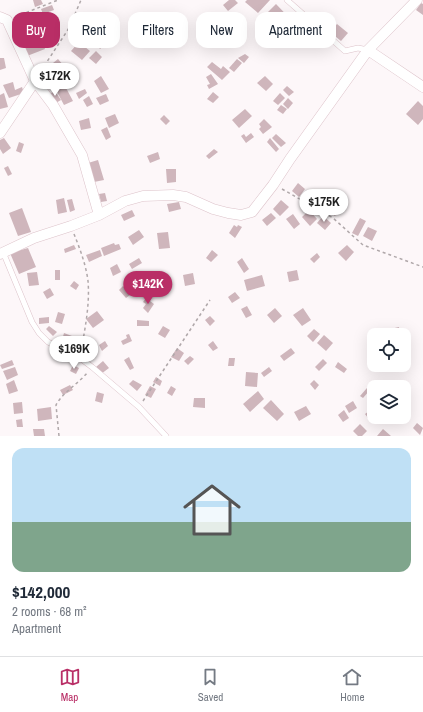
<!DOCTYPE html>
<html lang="en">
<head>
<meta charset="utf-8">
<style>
	:root { --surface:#fff; --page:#f6f6f7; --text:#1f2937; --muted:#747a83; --line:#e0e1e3; --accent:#b92e66 }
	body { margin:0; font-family:"Archivo Narrow",sans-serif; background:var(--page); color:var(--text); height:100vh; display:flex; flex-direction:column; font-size:15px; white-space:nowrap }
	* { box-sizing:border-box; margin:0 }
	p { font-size:13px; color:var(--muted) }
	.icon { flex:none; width:22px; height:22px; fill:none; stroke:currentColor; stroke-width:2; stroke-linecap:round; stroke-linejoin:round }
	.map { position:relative; height:436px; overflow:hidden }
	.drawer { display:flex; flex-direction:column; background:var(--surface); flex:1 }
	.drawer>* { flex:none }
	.banner { position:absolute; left:12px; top:12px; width:399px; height:36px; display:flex; gap:8px }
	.buttons { position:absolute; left:367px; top:328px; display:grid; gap:8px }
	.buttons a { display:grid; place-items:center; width:44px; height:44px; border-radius:8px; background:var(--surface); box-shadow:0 4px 16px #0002; font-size:20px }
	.price { position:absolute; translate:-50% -34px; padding:0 9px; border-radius:14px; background:#fff; color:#222; font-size:13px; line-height:26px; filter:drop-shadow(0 1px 2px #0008) }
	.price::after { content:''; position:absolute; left:50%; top:24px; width:12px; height:9px; margin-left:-6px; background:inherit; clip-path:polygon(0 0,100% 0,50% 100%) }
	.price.current { background:var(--accent); color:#fff }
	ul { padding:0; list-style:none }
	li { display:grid; align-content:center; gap:8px; height:212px; padding:0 12px }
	li span { display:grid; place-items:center; height:124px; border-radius:12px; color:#555 }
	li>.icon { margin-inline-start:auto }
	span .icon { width:72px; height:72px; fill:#fffc; stroke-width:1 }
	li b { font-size:17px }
	.pill { padding:0 14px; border-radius:12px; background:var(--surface); box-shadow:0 4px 16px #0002; font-size:14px; line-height:36px }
	.pill.current { background:var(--accent); color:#fff }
	.menu { display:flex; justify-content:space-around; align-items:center; height:56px; border-top:1px solid var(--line); background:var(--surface); font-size:11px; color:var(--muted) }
	.menu a { display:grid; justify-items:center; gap:2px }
	.menu .current { color:var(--accent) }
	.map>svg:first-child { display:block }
</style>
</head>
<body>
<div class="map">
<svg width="423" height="436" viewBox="0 0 423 436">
	<rect width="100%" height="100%" fill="#fdf7f9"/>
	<!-- building -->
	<path fill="#cfb6bc" d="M33,0H41L43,4L35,7Z
		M229,0H235L238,3L228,11L223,5Z
		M247,0H270L258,13L245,2Z
		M421,3L423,4V15L416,10Z
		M276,4L300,29L283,46L259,21Z
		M52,5L54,10L43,14L41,9Z
		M33,12L40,23L29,30L22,19Z
		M100,16L109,24L102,32L93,24Z
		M19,20L29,42L22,45L12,23Z
		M82,20L90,25L83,36L75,32Z
		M224,21L229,25L224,31L219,27Z
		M337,24L348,33L341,41L330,32Z
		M238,28L246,35L242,39L234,32Z
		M104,39L107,42L100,49L97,45Z
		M42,41L45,49L27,56L24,48Z
		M79,42L90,51L82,60L71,51Z
		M96,51L102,57L96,64L89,58Z
		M245,54L249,57L244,63L238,58Z
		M0,58H4L6,68L0,70Z
		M58,59L64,66L60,70L53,63Z
		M237,59L242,63L234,72L229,68Z
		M212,62L221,69L223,66L230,72L222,80L207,67Z
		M54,74L61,84L56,87L49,77Z
		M61,74L66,83L62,85L56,76Z
		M211,74L218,84L209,89L207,85L210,84L206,77Z
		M101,76L109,89L101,93L94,81Z
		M265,76L273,84L266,91L257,83Z
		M13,82L15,90L22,87L24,93L9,98L3,85Z
		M65,86L73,101L64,105L56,90Z
		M287,86L294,92L289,96L283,90Z
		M85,89L87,93L79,99L76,93Z
		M55,91L61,100L54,104L49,94Z
		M213,92L219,97L213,103L207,99Z
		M4,93L8,107L0,109V95Z
		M280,93L285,98L278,105L273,101Z
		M106,94L109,101L100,105L96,98Z
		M89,96L93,104L87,107L83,100Z
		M288,98L293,103L288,109L283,104Z
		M418,101L423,106V119L418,125L406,114Z
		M281,105L287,109L283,114L277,110Z
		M245,109L252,116L239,128L232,120Z
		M115,114L119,123L109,128L105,118Z
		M164,115L170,121L166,125L160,119Z
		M89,118L91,128L81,130L79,121Z
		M264,119L272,127L263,134L259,129L261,127L259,124Z
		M107,127L111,137L106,140L101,130Z
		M251,133L254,137L246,143L241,136L244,134L246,137Z
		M276,134L286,143L281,147L272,138Z
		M4,138L11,148L3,154L0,149V140Z
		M270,138L279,149L276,152L267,142Z
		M19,142L24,144L21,153L16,151Z
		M214,149L218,152L209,159L206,156Z
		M158,152L160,159L150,163L147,156Z
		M98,160L104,180L94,182L88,163Z
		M8,166L12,174L8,176L4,168Z
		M166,169H176V182L167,183Z
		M298,183L305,189L299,197L292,191Z
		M308,191L314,194L310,201L304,197Z
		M105,193L107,201L101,202L99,194Z
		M64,198L67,212L58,214L56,200Z
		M334,198L343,205L335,216L326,209Z
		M72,199L75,210L70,212L67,200Z
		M281,200L289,207L280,216L273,209Z
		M179,202L181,209L169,212L167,204Z
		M22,208L31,232L18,236L9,213Z
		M132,210L135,216L124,221L121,215Z
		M309,210L317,219L310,226L302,217Z
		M271,213L276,218L267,226L262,220Z
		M293,214L300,224L294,229L286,219Z
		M323,216L331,223L325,230L317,223Z
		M360,218L366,221L358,236L352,233Z
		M234,225L237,227L238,225L242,227L235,238L229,233Z
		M368,227L377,231L372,241L363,236Z
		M139,230L144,237L133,245L128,237Z
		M168,232L170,248L159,249L157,233Z
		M114,243L115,245L119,244L121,249L104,256L101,248Z
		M74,245L76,249L65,253L64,249Z
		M347,245L354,252L346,261L338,253Z
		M28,248L36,267L19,274L10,253Z
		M100,250L102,256L89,262L86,255Z
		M212,250L218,255L211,262L206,258Z
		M317,253L320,257L314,263L310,259Z
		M139,258L142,263L132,269L129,264Z
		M242,258L249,269L244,273L237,262Z
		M117,264L121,272L113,276L110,268Z
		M55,270H60V280H55Z
		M297,270L299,280L289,282L287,272Z
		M37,272L39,285L29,286L27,273Z
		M193,273L195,284L185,286L183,275Z
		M262,275L265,286L247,291L244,280Z
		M74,281L79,285L76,290L70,286Z
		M123,286L130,295L126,298L119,290Z
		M50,288L54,295L47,299L43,292Z
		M235,292L240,298L232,303L228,297Z
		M146,298L154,304L148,313L143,308L146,304L143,302Z
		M247,306L252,315L246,318L241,309Z
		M275,308L282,316L274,323L267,315Z
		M303,308L311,320L302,326L293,315Z
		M97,311L104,320L93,328L86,319Z
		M58,312L65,314L62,324L55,322Z
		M210,316L215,321L210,326L205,320Z
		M49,317V323L39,324V318Z
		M137,320L149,321V326H137Z
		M49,326L57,332L53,336L46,329Z
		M163,326L170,330L165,338L158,334Z
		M399,327L400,335H387L386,330Z
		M314,329L320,334L313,342L307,336Z
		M64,333L72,336L71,342L62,340Z
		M129,334L132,341L123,345L121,341L127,338L126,335Z
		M324,335L333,343L326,351L317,343Z
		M105,341L108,346L102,351L99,345Z
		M213,341L218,348L213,351L208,345Z
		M177,348L184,353L179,361L171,357Z
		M291,348L295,353L284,361L280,356Z
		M190,356L194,359L188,365L184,361Z
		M129,357L134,368L130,370L124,360Z
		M229,358H235L234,366H228Z
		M323,359L327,363L319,371L315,367Z
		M12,360L14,365L2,369L0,365Z
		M103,361L109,368L101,374L96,367Z
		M338,362L347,369L344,373L335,367Z
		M73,365L79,368L76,374L70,371Z
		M15,367L18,375L7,380L3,371Z
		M269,367L272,371L264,377L261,373Z
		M246,372L258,373L257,387L245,386Z
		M156,377L162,381L160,386L153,382Z
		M14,380L18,391L9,394L6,384Z
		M133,380L142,385L137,391L129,384Z
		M314,380L319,385L315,390L310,384Z
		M70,385L73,390L63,395L60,390Z
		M150,386L156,389L151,398L145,395Z
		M171,386L176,389L172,396L167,393Z
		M367,388L370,390L363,398L360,396Z
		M258,391L264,399L250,412L243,404Z
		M97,392L104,394L102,403L95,401Z
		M194,398H205V408L193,407Z
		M271,400L284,414L277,421L263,408Z
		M353,401L357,408L349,413L345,406Z
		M22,402L23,413L14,414L13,403Z
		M306,406L311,414L299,421L294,412Z
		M51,407L52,419L38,421L37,409Z
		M373,408L374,414L368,418L365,414Z
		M404,409L409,414L402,422L397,417H404Z
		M344,410L349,418L343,422L338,415Z
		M22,419L23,427H17L16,420Z
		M417,423L423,428L420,435L413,428Z
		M360,424L367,431L362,436H358L353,431Z
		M33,429H44L45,436H34Z
		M383,429L391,436H377Z"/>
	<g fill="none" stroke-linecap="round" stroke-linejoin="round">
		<defs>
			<path id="service" d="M287,0L345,51L358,48L368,50
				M3,252L32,322L39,333L48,342L80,358L92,367L139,407L166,436"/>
			<path id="minor" d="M0,17L7,20L35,81L53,105L82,155L99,215
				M368,50L423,87
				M0,133L35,81
				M0,254L34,238L71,226L99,215L125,201L143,196L173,195L186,197L213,209L228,213L241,215L252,212L273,185L290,159L368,50L417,0"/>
		</defs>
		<!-- service casing -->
		<use href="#service" stroke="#ddc3ca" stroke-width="6"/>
		<!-- minor casing -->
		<use href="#minor" stroke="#ddc3ca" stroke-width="11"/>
		<!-- path -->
		<path stroke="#b0a8aa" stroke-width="1.5" stroke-dasharray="3 3" stroke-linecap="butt" d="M15,17L58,0
			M41,71L69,28L81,0
			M282,189L333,218L363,245L423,267
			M74,234C80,249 86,265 88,281C90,304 85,329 81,351
			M143,401L210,300
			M59,436L56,405C63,392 78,384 87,373"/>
		<!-- service -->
		<use href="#service" stroke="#fff" stroke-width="5"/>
		<!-- minor -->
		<use href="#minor" stroke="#fff" stroke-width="10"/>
	</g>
</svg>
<div class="buttons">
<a><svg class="icon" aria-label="locate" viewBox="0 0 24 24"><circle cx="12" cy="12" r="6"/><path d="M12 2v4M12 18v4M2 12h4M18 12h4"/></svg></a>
<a><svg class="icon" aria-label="layers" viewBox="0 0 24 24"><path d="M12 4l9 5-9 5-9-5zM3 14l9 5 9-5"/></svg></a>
</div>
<b class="price" style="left:55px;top:97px">$172K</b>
<b class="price" style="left:324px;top:223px">$175K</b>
<b class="price current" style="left:148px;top:305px">$142K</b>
<b class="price" style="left:74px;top:370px">$169K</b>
<div class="banner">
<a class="pill current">Buy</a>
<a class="pill">Rent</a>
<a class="pill">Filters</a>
<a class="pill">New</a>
<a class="pill">Apartment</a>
</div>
</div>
<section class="drawer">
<ul>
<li><span style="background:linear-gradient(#bfe0f5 60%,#7fa58c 0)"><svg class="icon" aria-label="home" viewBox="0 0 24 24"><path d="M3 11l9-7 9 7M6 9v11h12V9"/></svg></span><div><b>$142,000</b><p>2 rooms · 68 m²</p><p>Apartment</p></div></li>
</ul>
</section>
<nav class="menu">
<a class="current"><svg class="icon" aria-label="map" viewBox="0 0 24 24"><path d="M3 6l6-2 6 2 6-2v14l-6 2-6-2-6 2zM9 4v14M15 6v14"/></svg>Map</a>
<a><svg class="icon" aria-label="saved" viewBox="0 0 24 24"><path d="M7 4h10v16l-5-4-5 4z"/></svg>Saved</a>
<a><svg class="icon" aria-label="home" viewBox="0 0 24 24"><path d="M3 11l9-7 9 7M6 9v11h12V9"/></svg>Home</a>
</nav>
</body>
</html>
